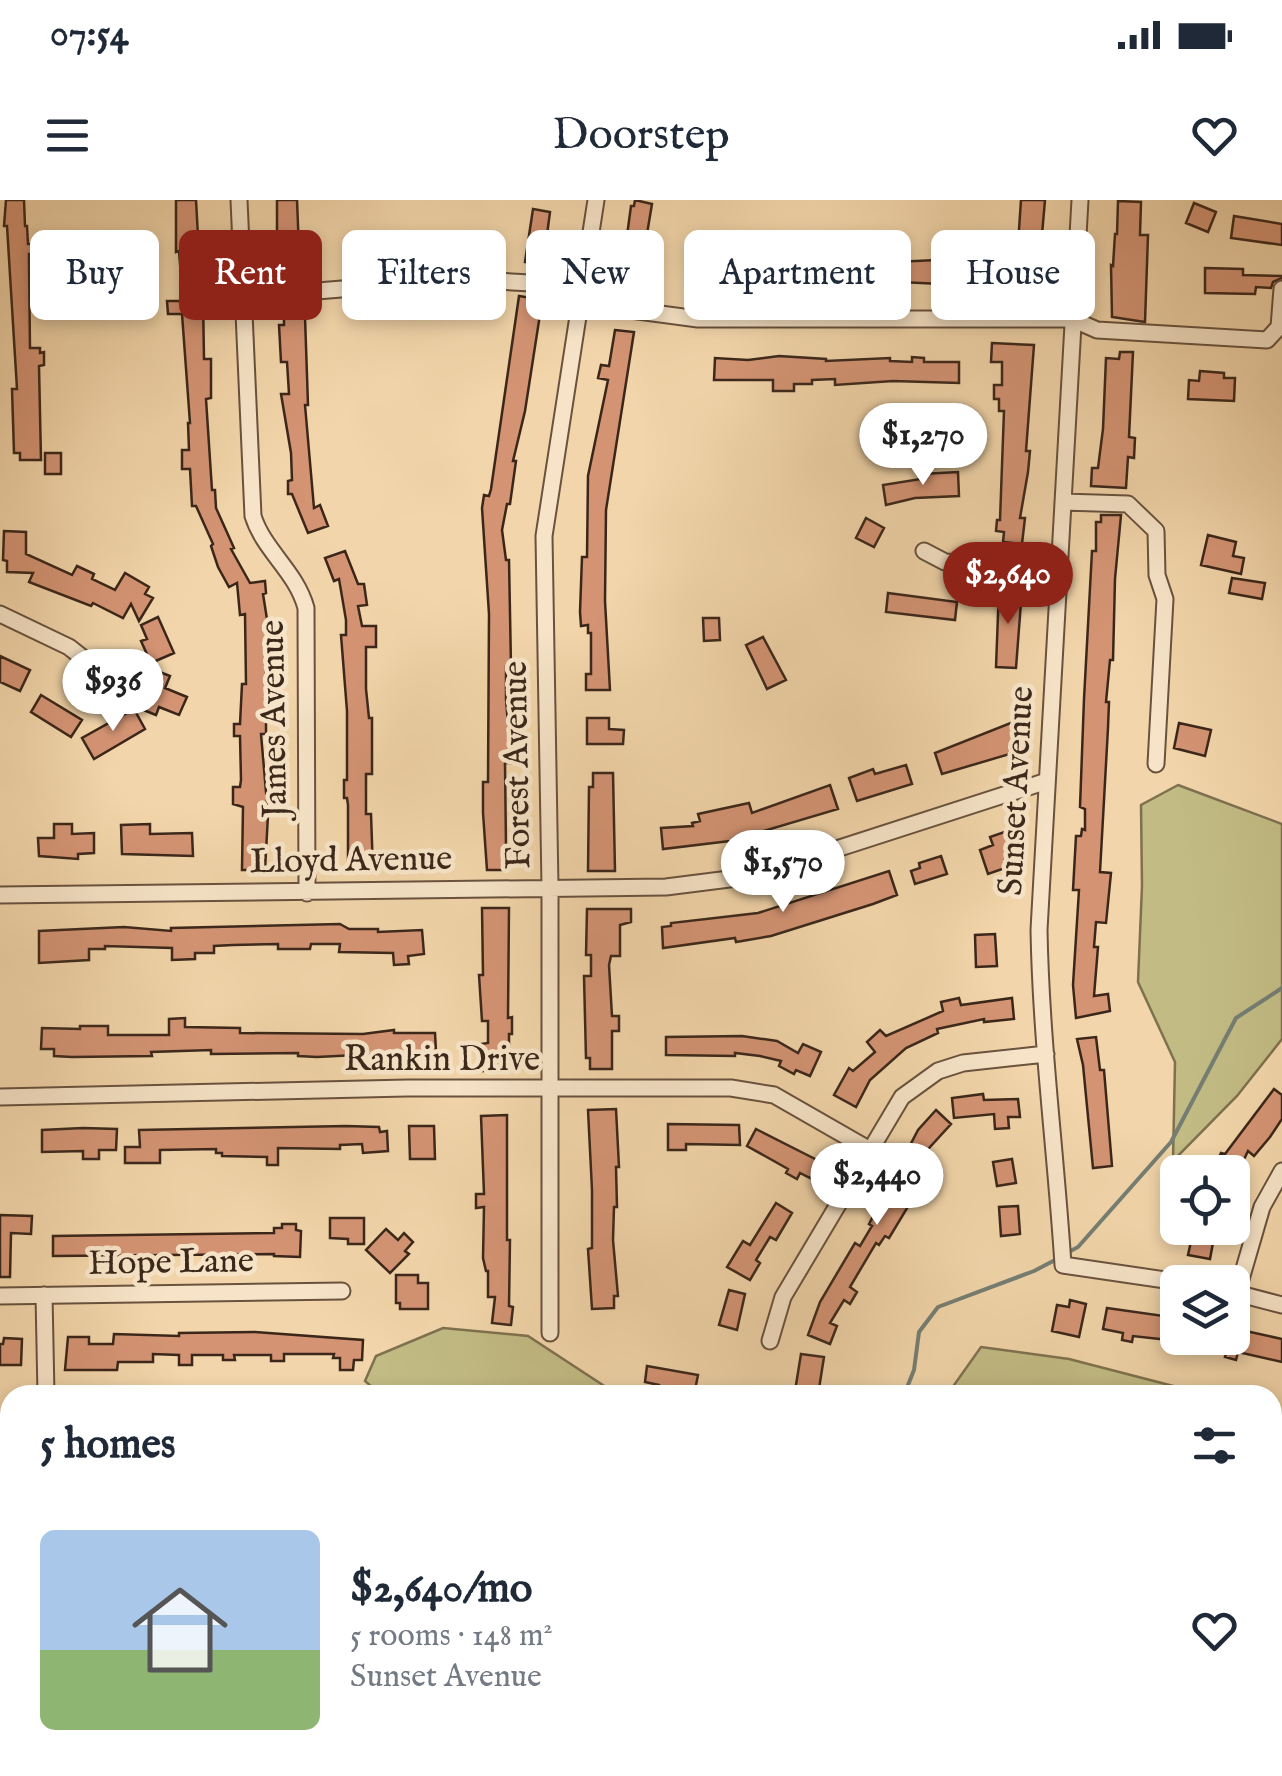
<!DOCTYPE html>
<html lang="en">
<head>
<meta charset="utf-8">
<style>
	:root { --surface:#fff; --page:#f6f6f7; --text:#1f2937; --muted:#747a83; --accent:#8f2418 }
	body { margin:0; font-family:"IM FELL English",serif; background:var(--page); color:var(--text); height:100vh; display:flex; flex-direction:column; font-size:38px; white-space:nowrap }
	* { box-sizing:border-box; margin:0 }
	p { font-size:32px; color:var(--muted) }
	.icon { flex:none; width:55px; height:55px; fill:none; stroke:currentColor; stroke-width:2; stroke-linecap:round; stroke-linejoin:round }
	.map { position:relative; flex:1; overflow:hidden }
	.sheet { position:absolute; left:0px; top:1185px; width:1282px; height:392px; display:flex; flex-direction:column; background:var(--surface); border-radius:30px 30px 0 0; box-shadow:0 5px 15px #0003 }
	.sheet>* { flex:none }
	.banner { position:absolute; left:30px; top:30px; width:1222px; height:90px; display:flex; gap:20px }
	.fabs { position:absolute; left:1160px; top:955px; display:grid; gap:20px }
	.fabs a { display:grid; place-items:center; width:90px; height:90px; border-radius:15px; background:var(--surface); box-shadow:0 5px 15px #0003; font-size:50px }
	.price { position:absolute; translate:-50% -85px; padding:0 22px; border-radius:35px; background:#fff; color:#222; font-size:32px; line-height:65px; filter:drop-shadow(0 2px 5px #0008) }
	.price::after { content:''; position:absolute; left:50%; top:60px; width:30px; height:22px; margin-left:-15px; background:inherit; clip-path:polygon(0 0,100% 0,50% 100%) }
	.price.selected { background:var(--accent); color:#fff }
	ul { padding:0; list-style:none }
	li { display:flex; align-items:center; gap:30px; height:250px; padding:0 40px }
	li span { display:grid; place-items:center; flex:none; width:280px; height:200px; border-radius:15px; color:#555 }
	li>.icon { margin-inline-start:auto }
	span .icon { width:120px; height:120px; fill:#fffc; stroke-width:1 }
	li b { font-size:42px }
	h2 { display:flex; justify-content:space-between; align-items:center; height:120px; padding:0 40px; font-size:42px }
	.chip { padding:0 35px; border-radius:15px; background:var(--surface); box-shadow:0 5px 15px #0003; font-size:35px; line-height:90px }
	.chip.selected { background:var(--accent); color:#fff }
	.status { display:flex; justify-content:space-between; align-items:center; height:70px; padding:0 50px; background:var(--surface); direction:ltr }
	.status svg { height:28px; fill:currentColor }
	header { display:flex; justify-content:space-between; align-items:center; height:130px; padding:0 40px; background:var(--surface); font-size:45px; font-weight:600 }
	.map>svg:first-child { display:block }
</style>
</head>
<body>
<div class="status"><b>07:54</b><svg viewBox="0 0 49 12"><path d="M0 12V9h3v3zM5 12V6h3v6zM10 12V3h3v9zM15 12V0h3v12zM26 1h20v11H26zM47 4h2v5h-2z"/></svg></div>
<header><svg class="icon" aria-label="menu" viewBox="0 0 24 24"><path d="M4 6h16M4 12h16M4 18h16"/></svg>Doorstep<svg class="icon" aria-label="heart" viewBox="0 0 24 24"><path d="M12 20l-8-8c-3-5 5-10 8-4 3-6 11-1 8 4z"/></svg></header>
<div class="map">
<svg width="1282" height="1576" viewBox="0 0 1282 1576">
	<rect width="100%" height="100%" fill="#f2d5aa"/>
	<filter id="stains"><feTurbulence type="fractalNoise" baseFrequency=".002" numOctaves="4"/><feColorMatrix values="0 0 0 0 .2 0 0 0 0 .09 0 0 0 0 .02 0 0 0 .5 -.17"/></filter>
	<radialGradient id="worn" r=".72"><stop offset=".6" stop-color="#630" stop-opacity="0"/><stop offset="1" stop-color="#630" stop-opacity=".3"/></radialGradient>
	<!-- green -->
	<path fill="#c2bb84" stroke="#7e714f" stroke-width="2.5" d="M1178,585L1282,624V839L1237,896L1173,961L1175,862L1138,782L1142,686L1141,605Z
		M443,1128L528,1136L618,1195H381L365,1181L376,1156Z
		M981,1147L1069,1159L1208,1195H947Z
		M1273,1212L1282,1214V1576H682L688,1568H1272Z"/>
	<!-- water -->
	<path fill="#9cb8af" stroke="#757e73" stroke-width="2.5" d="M280,1568H403L398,1576H284Z"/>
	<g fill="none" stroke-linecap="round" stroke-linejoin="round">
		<!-- stream -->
		<path stroke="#757e73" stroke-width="4" d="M1065,1054L1078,1047L1171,942L1236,818L1282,788
			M904,1195L914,1170L919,1132L938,1107L1034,1071L1057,1059
			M644,1576L654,1568"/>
	</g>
	<!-- building -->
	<path fill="#d49474" stroke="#3b271a" stroke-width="2.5" d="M6,0H24L25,26H27L28,44H32L33,54H29V63L30,148H40V153L44,152V165L39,166L41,260H20V253H14L12,189H17L7,26H4Z
		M176,0H196L198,36H202L204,159H211V198L206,199L212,290H215L216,308L234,348L231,349L250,383L265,381L266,393L263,394L270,438H266V534H261L268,615L265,670H242L243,607L233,604V587H240L241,580L240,536H234V524H240L242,484H246L245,414L240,415L237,383L229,387L218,367L211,346L213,344L196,306H192L190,269H182V250H189L188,223H190L182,114H168L167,101H183L179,51L176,52Z
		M277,0H297L300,75H282V70H277Z
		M635,0L652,4L638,88L620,85L621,78L617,77L619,64L623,65L631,6H634Z
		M1021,0H1045L1037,93H1005V80H1012V74H1016Z
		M1118,1L1141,2L1140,35H1148L1145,122L1112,117L1111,65L1113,66L1115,34H1117Z
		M1194,3L1216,12L1208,32L1186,23Z
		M533,9L550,12L543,65L525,62Z
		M1234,16L1282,24V45L1231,38Z
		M742,49L763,50V63L835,61V53H866V50L887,49L888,61L894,62L958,59V69H984L985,86L899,82L849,83V87H720V81H710L711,60L742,61Z
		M1205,68L1243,69V75L1282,76V78L1273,82L1271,88L1256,87L1255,94L1205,93Z
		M519,96L538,99L536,107L541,108L525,211L513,261H516L510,304H507L502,330L506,360H509L511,467H506V499L511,563H505L506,647H511V661H507V670H487L483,613V582H488L489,414L482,308L484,295L489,296L491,289Z
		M305,117L308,205H305L314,308L320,305L328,326L308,333L292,294H288V281L292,280L291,253L281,194H289L287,162H281L279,125H284V119Z
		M615,130L634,132L606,310L605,401L610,490H586V474H591V433H588V425L581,426L580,412L582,357H587L588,276L608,180L598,178L601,165L609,166Z
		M992,143L1034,145L1026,251H1030L1028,272L1020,318H1025L1022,344L1003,342L1004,332L996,331L997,320H1000L1004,211H999V199H994V185H1002V162H991Z
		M1120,152H1133L1129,237L1135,238L1134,258L1128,257L1126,288L1091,286L1092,268H1098L1103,229L1106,158L1119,159Z
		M779,156L826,159V161L890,158V161L912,162V157L924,158V162H959V183L893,181L835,185V179L812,180V184H794V191H773V180H714L715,158L748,160Z
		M1200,171L1224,173V178H1235L1234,201L1188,199L1189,180L1199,181Z
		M45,253H61V274H45Z
		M958,272L959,296L915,298L886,305L883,285L921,279V274Z
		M1101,315H1121L1115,379L1113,460H1110L1106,502H1109L1108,528L1100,672L1111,673L1106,723L1096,722L1094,747H1098L1094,796L1108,794L1110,811L1076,818L1073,785L1079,690H1073L1076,636H1081L1082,629L1085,630V609L1080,607L1084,499L1092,351H1096V322H1101Z
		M866,318L884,328L874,347L856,338Z
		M4,331L26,332V354L72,375L77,366L94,374L92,379L115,390L125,373L149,387L145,394L153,398L139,421L131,404L123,418L93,403L91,406L29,382L33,373L7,372V361L3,360Z
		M1208,335L1236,342L1233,356L1244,358L1241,374L1201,365Z
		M345,351L358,384H364L367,405L358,406L362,426H376V447H366V489L369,518H372V574H366V614H371L373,671L348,672V605L347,598H344V580H347V511L341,435H346V420L339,379L334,381L325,358Z
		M1232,378L1265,383L1262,399L1229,393Z
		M999,388L1022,389L1016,468L996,467Z
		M888,393L957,402L955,420L886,412Z
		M158,417L174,453L151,463L141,441L147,439L141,425Z
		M703,418H719L720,440L704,441Z
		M763,437L786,480L767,489L746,445Z
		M0,456L30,470L20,491L0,482Z
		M152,469L170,476L165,488L187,497L179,515L159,507L156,515L136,507Z
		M41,495L82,520L71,537L31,512Z
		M134,509L145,529L94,559L82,538Z
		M587,518H609V529L624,530L623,544H587Z
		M1021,519L1029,542L1021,545L1023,550L942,574L935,553Z
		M1179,523L1211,530L1205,556L1174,548Z
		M906,565L912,584L857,601L849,578L873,569L875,574Z
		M593,573H613L615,671H588L589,587H593Z
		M830,585L838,609L730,641L663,649L661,628L693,626L692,623L700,621L698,614L749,603L752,613Z
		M54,624H72V634L94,633V653L78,654V659L39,656L38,638H54Z
		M150,624V634L192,633L193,656L122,654L121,625Z
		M1010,630L1019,655L1005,660L1008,667L988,674L980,650L993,645L990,637Z
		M941,656L947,674L915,684L911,671L920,668L919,663Z
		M889,671L897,695L873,704L771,736L736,742L735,738L663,748L662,727L671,726V723L758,713Z
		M482,708H509L508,818L512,817V834H509V861H505V871H482L481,844L488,843V821H482L479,775H483Z
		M587,709H631V722L620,725V756H611L609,765L612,816H619V831H612V869H590V858H586L584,776H591V755H586Z
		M340,724L349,729H378V732L422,730L424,754L408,756L409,764L394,765L393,753L339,752L340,744H311L310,749H278V744L233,745L214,746V753H195V759L172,760V748L105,746V749H89V760L39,763V731L124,727L171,731V728Z
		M995,734L997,766L976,767L975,735Z
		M959,798L961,805L1012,798L1014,819L984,822V819L937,829L938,833L906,848L870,880L856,907L834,895L849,868L853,871L875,852L867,842L880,830L886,836L943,811L941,802Z
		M185,818V827L240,828V833L363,834L394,830V833H435L436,851L317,857L298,856V853L211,854V850L151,852L152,856L72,857L54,856V849H41L42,828L80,829V826H108V835H169V819Z
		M742,836L777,841L798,853L803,844L821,852L810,876L796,870L794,874L779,866L781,861L760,856L735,853V856L666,855V837Z
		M1096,837L1100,870H1104L1112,966L1093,968L1083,865L1077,839Z
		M1274,889L1282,895V919L1270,937L1254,956L1248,951L1238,972H1212L1221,953L1225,954Z
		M983,894L984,900L1018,899L1020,917H1008L1009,928L995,929L994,914L954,918L952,898Z
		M616,909L619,967H616L617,1007H614L613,1040L618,1096H614V1108L592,1109L588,1049L592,1048V990L588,910Z
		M936,910L951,924L920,958L923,960L907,990L915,995L889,1038L885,1036L879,1045L876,1043L850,1087L857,1092L850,1104L844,1100L830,1123L837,1126L830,1144L808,1135L820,1102L855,1043L860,1046L872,1026L869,1024L918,930Z
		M507,915V1040H510L509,1106L513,1107L511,1125L492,1123L495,1097H488V1071H486L483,1058L484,1007L476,1008V994H484L481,916Z
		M668,924L739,925L740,945L686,944V950H668Z
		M346,926L379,927L380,932L387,931L388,951L363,953L362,944L340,945V949L278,948V965H267V957L222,956V953H216V949L160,950V963H125V947H140L139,930Z
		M409,926H434L435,959H410Z
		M83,928L117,929L116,950H99V959H83V951L42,952V930Z
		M756,929L819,961L810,978L800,973L797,979L786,973L788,969L747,946Z
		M1012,959L1016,983L997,986L993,962Z
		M776,1003L792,1013L776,1040L770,1037L756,1060L760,1063L750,1080L727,1067L743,1041L750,1045Z
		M1018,1006L1020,1034L1001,1036L999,1007Z
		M0,1015L32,1016L31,1034L11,1033L10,1077H0Z
		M330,1018H364V1044H348V1039L330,1038Z
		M282,1024H296V1030L301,1031L300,1057L274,1056V1054L53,1056V1036L274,1033V1028H282Z
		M1194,1028L1215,1032L1210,1059L1188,1055Z
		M386,1029L398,1040L404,1033L413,1042L405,1051L409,1054L390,1073L366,1050Z
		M396,1075H418V1083H428V1109H400V1103H396Z
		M729,1090L745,1094L737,1130L719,1125Z
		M1070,1100L1086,1104L1079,1137L1052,1131L1057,1105L1069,1107Z
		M1107,1108L1178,1118V1141L1133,1136L1132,1142L1122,1140L1123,1133L1103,1129Z
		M1232,1128L1282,1139V1162L1238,1152L1236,1160L1225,1157L1228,1149L1197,1142L1198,1138H1232Z
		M255,1132L363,1140L362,1160H354L353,1170H340V1158H333L334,1154H284V1161H271V1155H234L235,1160H223V1155H192V1165H179V1155L153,1154V1162H118L117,1170H65L68,1137H89V1144H113L114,1134L179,1136V1133Z
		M4,1138L22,1139L21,1165H0V1144H3Z
		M801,1154L824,1157L818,1195L795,1191Z
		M647,1166L698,1175L694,1195H671L658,1190L659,1185L645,1182Z"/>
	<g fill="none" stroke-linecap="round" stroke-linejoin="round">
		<defs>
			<path id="minor" d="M239,0L253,316C264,351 296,371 306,408L307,693
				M1080,0L1039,730C1041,842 1056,954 1063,1065L1179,1082
				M244,97L462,79L566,85L593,105L698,119H1072L1097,130L1267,140L1279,127L1282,89
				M1063,302L1128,304L1156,331L1157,375L1165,399L1156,564
				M924,351L945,362L1059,367
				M0,414L69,447L88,462
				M0,695L666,687L753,676L1047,581
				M0,897L407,888H731L774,895L870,950
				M1232,1092L1282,1105
				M1237,1093L1262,1007L1282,971
				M44,1095L46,1195
				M0,1096L342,1091
				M550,1133V687L544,336L596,0
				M770,1141L783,1097L902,897L938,871L963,863L1046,854
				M0,1309H10"/>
		</defs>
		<!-- minor casing -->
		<use href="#minor" stroke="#69523e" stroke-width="19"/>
		<!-- minor -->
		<use href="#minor" stroke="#f7e4c8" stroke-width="15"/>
	</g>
	<g text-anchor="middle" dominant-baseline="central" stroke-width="9" stroke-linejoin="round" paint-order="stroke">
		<!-- street labels -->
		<g font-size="35" fill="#3b271a" stroke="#f7e4c8">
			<text transform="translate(275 519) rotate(-91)">James Avenue</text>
			<text transform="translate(518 565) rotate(-91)">Forest Avenue</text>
			<text transform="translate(1017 591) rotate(-87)">Sunset Avenue</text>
			<text transform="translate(351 661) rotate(-1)">Lloyd Avenue</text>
			<text x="442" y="860">Rankin Drive</text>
			<text transform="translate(171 1063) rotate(-1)">Hope Lane</text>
		</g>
	</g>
	<rect width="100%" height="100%" filter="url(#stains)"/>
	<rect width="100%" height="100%" fill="url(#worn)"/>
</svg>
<div class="fabs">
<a><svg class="icon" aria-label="locate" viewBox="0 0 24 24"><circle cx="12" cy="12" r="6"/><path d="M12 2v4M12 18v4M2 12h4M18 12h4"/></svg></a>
<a><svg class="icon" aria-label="layers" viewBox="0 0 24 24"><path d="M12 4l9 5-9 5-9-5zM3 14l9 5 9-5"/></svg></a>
</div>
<b class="price" style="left:923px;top:288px">$1,270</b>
<b class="price selected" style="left:1008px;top:427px">$2,640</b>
<b class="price" style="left:113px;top:534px">$936</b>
<b class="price" style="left:783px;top:715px">$1,570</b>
<b class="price" style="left:877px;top:1028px">$2,440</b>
<div class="banner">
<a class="chip">Buy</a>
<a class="chip selected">Rent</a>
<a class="chip">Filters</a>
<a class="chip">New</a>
<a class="chip">Apartment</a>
<a class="chip">House</a>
</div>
<section class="sheet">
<h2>5 homes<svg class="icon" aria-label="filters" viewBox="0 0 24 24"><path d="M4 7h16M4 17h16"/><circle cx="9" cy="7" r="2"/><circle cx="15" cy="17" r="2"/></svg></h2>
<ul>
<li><span style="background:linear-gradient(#a9c7e8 60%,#8fb573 0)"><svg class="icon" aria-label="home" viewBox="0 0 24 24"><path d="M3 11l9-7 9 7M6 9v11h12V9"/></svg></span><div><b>$2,640/mo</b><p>5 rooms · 148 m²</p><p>Sunset Avenue</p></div><svg class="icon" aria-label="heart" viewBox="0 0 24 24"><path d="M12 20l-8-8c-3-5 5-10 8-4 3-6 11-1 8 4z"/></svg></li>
</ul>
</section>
</div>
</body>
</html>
